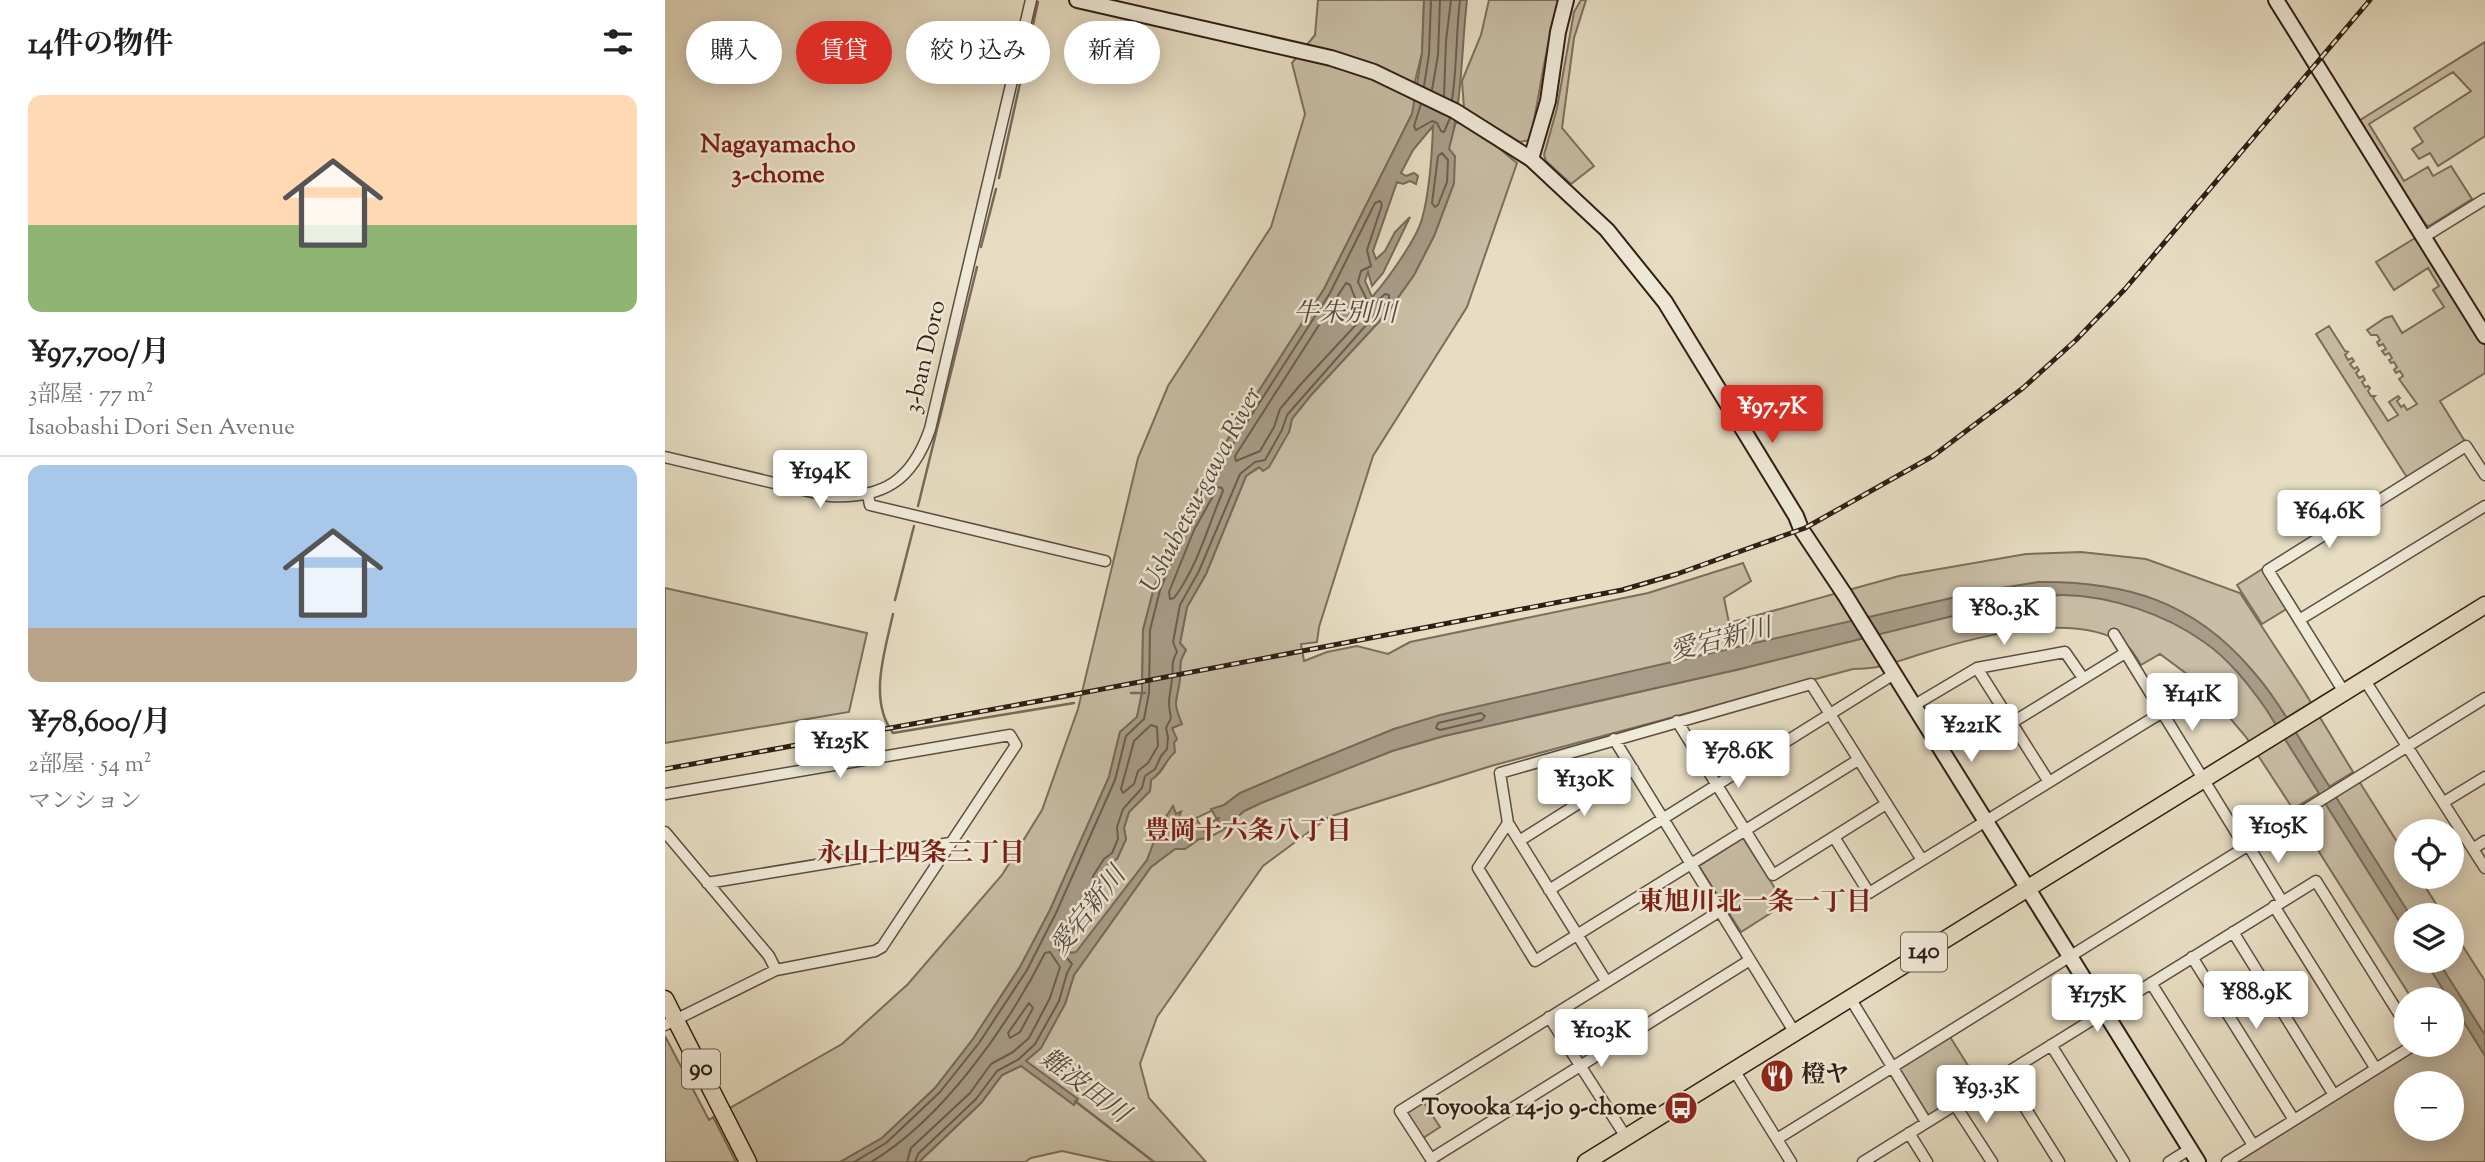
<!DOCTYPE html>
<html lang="ja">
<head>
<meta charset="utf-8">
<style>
	:root { --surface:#fff; --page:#f2f2f2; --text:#202124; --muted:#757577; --line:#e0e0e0; --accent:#d93025 }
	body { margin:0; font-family:"Sorts Mill Goudy","Noto Serif JP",serif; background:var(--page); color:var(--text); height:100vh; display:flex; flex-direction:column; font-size:26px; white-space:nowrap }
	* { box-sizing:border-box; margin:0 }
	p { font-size:23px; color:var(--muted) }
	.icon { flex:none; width:38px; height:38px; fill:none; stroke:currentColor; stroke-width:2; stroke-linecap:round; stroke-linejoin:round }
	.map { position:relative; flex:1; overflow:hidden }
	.drawer { display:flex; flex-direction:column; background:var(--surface); width:665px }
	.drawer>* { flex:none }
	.guide { position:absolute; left:21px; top:21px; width:665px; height:63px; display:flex; gap:14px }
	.fabs { position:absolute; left:1729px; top:819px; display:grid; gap:14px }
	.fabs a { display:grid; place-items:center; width:70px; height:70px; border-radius:50%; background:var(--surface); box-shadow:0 4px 18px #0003; font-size:35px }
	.price { position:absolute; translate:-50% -60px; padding:0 16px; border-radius:7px; background:#fff; color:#222; font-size:23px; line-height:46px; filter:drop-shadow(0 2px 4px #0008) }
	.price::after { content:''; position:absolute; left:50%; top:42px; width:21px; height:16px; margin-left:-10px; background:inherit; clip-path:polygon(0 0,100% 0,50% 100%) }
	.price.current { background:var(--accent); color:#fff }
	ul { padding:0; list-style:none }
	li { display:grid; align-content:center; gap:14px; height:371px; padding:0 28px }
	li+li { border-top:2px solid var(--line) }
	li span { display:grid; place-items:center; height:217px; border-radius:14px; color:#555 }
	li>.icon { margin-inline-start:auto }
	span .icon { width:126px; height:126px; fill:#fffc; stroke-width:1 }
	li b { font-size:30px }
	h2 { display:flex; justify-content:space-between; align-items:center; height:84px; padding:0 28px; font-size:30px }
	.pill { padding:0 24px; border-radius:32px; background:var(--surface); box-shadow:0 4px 18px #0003; font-size:24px; line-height:63px }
	.pill.current { background:var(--accent); color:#fff }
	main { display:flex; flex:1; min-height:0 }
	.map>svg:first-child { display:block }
</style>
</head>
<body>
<main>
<section class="drawer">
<h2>14件の物件<svg class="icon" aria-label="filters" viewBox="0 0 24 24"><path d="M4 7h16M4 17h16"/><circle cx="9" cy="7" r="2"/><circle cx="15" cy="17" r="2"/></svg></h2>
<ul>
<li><span style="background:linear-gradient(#ffd9b3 60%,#8fb573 0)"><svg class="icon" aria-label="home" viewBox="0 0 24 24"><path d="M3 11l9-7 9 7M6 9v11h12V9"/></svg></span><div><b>¥97,700/月</b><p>3部屋 · 77 m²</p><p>Isaobashi Dori Sen Avenue</p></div></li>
<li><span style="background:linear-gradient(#a9c7e8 75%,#b9a48a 0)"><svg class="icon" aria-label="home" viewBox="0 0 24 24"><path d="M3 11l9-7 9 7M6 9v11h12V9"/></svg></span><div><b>¥78,600/月</b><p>2部屋 · 54 m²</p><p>マンション</p></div></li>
</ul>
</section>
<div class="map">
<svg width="1820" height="1162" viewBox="0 0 1820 1162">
	<rect width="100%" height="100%" fill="#e7ddc3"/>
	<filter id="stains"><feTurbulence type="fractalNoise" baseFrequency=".00286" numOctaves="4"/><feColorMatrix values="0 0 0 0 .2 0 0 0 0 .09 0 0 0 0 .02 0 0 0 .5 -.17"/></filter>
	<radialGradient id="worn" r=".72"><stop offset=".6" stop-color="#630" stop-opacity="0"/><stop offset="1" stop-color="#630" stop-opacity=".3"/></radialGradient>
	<!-- green -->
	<path fill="#c8bda5" stroke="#7c6e5c" stroke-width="2" fill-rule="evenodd" d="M653,0H759L757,53L748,89L759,95L747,114L659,289L549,461L514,523L489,588L478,630L477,693L472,717L455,732L444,777L385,910L355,967L308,1039L270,1088L217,1138L175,1162H83L58,1112L177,1044L243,984L337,875L377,810L413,709L473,458L503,386L606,227L640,114L627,63L650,35Z
		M824,0H894C880,45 875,94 865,140L855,142L799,108L797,81L816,35Z
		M916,0H921L909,38L897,128L929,166L906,184L881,161L879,155L892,108L909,12Z
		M1820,42V136L1773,166L1765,153L1754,159L1747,149L1758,142L1749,128L1806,91L1788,72L1704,124L1739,181L1763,167L1768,176L1786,166L1807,199L1764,226L1761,225L1692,122Z
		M791,122C815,129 833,148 852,163L802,307L708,456L654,627L652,642L636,644L639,661L662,652L692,646L723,654L745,642L983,593L1078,563L1086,581L1059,598L1064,623L1234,576L1361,554L1416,552L1481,559L1575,593L1639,691L1688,772L1628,809L1581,737L1538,686L1495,654L1476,665C1472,658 1466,648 1460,644C1408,610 1310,637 1256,654C1229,662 1218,669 1188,669L826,766L664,817L598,866L492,1017L475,1064L484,1098L541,1162H447L397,1151L366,1158L360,1162H254L316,1103L337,1075L356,1066L400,1004L409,975L486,867L510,849H520L534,839L543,838L558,830L579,811L596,803L727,751L779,736L1075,669L1199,638L1189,622L729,729L575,793L559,805L531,818L505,838L515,812L511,814L508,807L495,826L482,860L412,952L406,953L401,948L409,928L423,909L435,888L434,880L444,863L452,859L461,839L459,828L464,812L485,791L486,780C503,769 509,747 507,728L516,724C506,698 513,701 515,678C516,664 513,664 521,650L515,643L522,607L541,574L581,476L595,467L624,432L627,419L647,394L722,313L749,275L769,236L789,183L783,149Z
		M1755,235L1820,340V373L1775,401L1801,443L1743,479L1651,334L1664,326L1680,351L1683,352L1680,355L1683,360L1687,358L1689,361L1685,364L1689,369L1692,367L1694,370L1691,373L1694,378L1698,376L1700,380L1697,382L1700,387L1703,386L1705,388L1703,391L1706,396H1710L1708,398L1723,421L1733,415L1724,402L1733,396L1735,398L1732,401L1736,407L1739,405L1742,410L1752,404L1734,379L1738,376L1735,371L1731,373L1729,370L1732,367L1729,362L1726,363L1724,360L1727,358L1724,353L1720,355L1717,351L1721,349L1718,344L1714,346L1712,342L1715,340L1712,335H1706L1702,330L1720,318L1727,316L1737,333L1779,307L1768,290L1774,286L1763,268L1729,290L1711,262Z
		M1599,568L1623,608L1597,624L1572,585Z
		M0,588L202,633L184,712L0,743Z
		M1692,778L1741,856V877H1754L1778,915H1741V961H1787V929L1820,981V1162H1567L1752,1045H1787V999H1747L1632,817ZM1741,1083H1787V1129H1741Z
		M1078,838L1120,904L1076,932L1034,866Z
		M1282,1032L1317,1088L1261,1122L1227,1066Z
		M0,1036L44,1120L48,1117L71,1162H0Z
		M758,1101L775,1127L758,1138L743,1115L744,1108Z"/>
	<!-- water -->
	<path fill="#a89c88" stroke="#786a5a" stroke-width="2" fill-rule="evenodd" d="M759,0H802C796,52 798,97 784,149L790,156L789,183L769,236L749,275L722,313L647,394L627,419L624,432L604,467L598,471L594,467L581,476L541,574L522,607L515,643L521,650C513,664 516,664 515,678C513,701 506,698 517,724L507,728L512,739L509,743L510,752C500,761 498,772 486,780L485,791L464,812L459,828L461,839L452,859L444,863L434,880L435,888L423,909L409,928L401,948L406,953L411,952L482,860L495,826L508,806L511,814L516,812L506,837L521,827L531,818L543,838L534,839L520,849H510L486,867L409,975L400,1004L376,1048L361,1061L413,1099L409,1105L356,1066L337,1075L316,1103L254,1162H175L217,1138L270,1088L308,1039L355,967L385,910L444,777L455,732L472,717L477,693L478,630L489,588L514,523L549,461L659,289L747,114L757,53ZM768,126C767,155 765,190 757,219C751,240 722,280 707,297L700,281L703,272L707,286L718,273L745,217L730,232L720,251L711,259L708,251L732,182L738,184L745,181L751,184L753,176L749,173L741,176L736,173L748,150Z
		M1373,582C1460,581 1528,601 1586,669C1611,697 1629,730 1649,762C1681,813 1713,864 1745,915H1741V932L1601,709C1584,685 1564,659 1539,642C1500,614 1446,596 1398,595C1386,595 1373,597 1360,598L1075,669L779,736L727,751L596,803L579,811L558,830L546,809L559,805L575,793L643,764L729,729L775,715L1317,591Z
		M1760,961H1773L1820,1035V1056L1787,1003V999H1784Z"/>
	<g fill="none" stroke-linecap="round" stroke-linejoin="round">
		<!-- shore -->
		<path stroke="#6c5d4e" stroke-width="2" d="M759,86L764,54L766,0
			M767,90L773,55L775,0
			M779,96L781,41L786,0
			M787,100C792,67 791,33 795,0
			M756,104L749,126L751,130L767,121L772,123L776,131L779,132L785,118
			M777,153L783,160L782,182L773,205L770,207L767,203L773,156Z
			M681,283L685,285L692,303L700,311V315L636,384L615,409L609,427L595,451L571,461L570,456Z
			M553,487L557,488L558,491C543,526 532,568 509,598L505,599L504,592L529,530Z
			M816,713L820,716L817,720L775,730L771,728L773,723Z
			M486,725L492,727L493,746L483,763L473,771L469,784L458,793L456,789L469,741Z
			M364,1003L368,1008L355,1032L345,1038L343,1033Z
			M189,1162L221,1143L275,1092L314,1043L362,970L391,913L450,780L461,736L479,719L484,693L485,630L495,590L521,526L555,464L665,293L710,203L715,201L717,205L702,250L706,266L696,271L693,282L703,302H711L720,294L724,295V299L622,415L617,430L600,460L590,462L575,474L534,571L515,605L508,642L512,652C505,664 509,667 507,679C505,698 502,698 506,718L501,728L503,737L502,749L496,756L490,769L480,776L477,788L458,809L452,827L453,839L447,853L439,859L428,876L427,887L403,924L394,949L407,964L402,973L394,1001L370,1044L354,1059L332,1071L311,1099L253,1154L250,1162
			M206,1162C277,1120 343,1026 380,953L385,952L395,967L385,998L364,1038L348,1052L326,1064L305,1093L246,1148L242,1162"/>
		<!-- stream -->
		<path stroke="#786a5a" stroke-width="2.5" d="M334,178L373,2
			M316,247L331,189
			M253,506L312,267
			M230,600L249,526
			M228,614C220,651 203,700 228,733L409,703
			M466,693H480
			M535,829L554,818
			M410,1101L489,1162"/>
		<defs>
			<path id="street" d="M1759,237L1820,199
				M0,457L164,496C218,499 247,481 265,429L366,0
				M203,495L205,505L440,561
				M1634,620L1820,506
				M1449,634L1580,847
				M1312,668L1384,782
				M1699,679L1820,868
				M1679,692L1603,570L1801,446L1820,475
				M1248,706L1312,668L1400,652L1418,678
				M1012,721L1108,875L1221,804
				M1348,722L1460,653
				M949,739L1130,1033
				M0,794L345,735L351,745L217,947L210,951L111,970L0,1025
				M1779,802L1820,777
				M843,823L813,868L870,961L1193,760
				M0,832L104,956L111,970
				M1169,837L1204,893L1535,689
				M854,841L968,769
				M1583,845L1617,901
				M1808,849L1820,841
				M42,883L285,843
				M884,890L1229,674
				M1609,906L1711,1069
				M1055,911L735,1111L766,1159L1085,960
				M1568,932L1669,1095
				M1527,957L1629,1120
				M941,981L843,823L835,773L1146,684L1257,860
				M1486,983L1588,1145
				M1185,998L1261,1122
				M884,1017L961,1137
				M1386,1045L1459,1162
				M1069,1070L1126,1162
				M1339,1074L1394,1162
				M1290,1105L1327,1162
				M1244,1133L1262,1162
				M1112,1139L1820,698
				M1198,1162L1651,881L1741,1025
				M1504,1162L1525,1149
				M1562,1162L1749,1045"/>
			<path id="secondary" d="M412,0L666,58L709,72L790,111L866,159L942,230L1000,302L1131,516L1136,529L1180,595L1533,1162
				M1611,0L1820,336
				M866,159L883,101L893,32L901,0"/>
			<path id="primary" d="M0,999L83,1162
				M921,1162L1820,605"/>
		</defs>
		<!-- street casing -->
		<use href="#street" stroke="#5d4e40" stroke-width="13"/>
		<!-- secondary casing -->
		<use href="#secondary" stroke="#2f1e14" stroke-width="18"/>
		<!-- primary casing -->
		<use href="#primary" stroke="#2f1e14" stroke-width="19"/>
		<!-- street -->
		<use href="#street" stroke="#efe9d8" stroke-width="10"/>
		<!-- secondary -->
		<use href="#secondary" stroke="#efe9d8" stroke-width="14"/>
		<!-- primary -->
		<use href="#primary" stroke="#e7ddc3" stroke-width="16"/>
		<defs>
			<path id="rail" d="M0,769L401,696L957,590L1012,574L1140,528L1268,456L1358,388L1411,340L1460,289L1705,0"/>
		</defs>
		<!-- rail casing -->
		<use href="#rail" stroke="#2f1e14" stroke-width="5"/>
		<!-- rail -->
		<use href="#rail" stroke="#efe9d8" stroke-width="2.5" stroke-dasharray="8" stroke-linecap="butt"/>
	</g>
	<!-- icons -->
	<defs>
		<symbol id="restaurant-disc" viewBox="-11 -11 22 22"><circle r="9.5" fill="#8f2418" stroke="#efe9d8"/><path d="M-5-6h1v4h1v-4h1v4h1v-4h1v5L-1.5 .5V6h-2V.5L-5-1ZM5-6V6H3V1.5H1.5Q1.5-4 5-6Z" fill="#fff"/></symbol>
		<symbol id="bus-disc" viewBox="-11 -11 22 22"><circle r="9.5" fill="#8f2418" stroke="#efe9d8"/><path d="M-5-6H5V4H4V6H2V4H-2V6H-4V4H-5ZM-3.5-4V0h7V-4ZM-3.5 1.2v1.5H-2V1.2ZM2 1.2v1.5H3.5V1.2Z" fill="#fff"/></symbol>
	</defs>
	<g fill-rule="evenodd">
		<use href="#restaurant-disc" x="1093" y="1057" width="38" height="38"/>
		<use href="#bus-disc" x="997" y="1089" width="38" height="38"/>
	</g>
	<g text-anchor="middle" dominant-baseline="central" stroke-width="5" stroke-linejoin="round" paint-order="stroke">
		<!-- shield labels -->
		<g fill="#efe9d8" stroke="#695b4f" stroke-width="2">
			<rect x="1236" y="932.5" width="46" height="39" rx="5"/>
			<rect x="17" y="1049.5" width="38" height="39" rx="5"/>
		</g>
		<g font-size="23" font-weight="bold" fill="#2f1e14">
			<text x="1259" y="952">140</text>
			<text x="36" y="1069">90</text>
		</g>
		<!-- street labels -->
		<g font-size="24" fill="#2f1e14" stroke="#efe9d8">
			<text transform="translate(261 357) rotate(-77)">3-ban Doro</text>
		</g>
		<!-- poi labels -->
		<g font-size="24" font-weight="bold" fill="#2f1e14" stroke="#efe9d8" text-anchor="start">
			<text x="1136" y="1076">橙ヤ</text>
			<text x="992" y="1108" text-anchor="end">Toyooka 14-jo 9-chome</text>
		</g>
		<!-- neighbourhood labels -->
		<g font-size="26" font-weight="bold" fill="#7a1f14" stroke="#efe9d8">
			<text x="113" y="145">Nagayamacho<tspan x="113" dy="30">3-chome</tspan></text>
			<text x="583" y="832">豊岡十六条八丁目</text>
			<text x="256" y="854">永山十四条三丁目</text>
			<text x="1090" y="903">東旭川北一条一丁目</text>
		</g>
		<!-- water labels -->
		<g font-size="26" font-style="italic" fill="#594a3d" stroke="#efe9d8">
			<text x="680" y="314">牛朱別川</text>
			<text transform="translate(537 490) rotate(-62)">Ushubetsu-gawa River</text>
			<text transform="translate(1056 641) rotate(-14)">愛宕新川</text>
			<text transform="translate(424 912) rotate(-52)">愛宕新川</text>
			<text transform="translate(419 1087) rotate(37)">難波田川</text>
		</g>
	</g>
	<rect width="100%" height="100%" filter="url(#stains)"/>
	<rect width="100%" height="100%" fill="url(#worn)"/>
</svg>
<div class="fabs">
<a><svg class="icon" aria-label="locate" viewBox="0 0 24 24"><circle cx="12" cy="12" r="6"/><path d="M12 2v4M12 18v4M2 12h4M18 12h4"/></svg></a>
<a><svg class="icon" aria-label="layers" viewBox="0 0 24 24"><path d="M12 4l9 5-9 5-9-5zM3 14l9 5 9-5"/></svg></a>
<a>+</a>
<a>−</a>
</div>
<b class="price current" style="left:1107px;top:445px">¥97.7K</b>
<b class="price" style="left:155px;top:510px">¥194K</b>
<b class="price" style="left:1664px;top:550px">¥64.6K</b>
<b class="price" style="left:1339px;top:647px">¥80.3K</b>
<b class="price" style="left:1527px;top:733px">¥141K</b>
<b class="price" style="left:1306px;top:764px">¥221K</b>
<b class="price" style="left:175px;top:780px">¥125K</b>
<b class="price" style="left:1073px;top:790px">¥78.6K</b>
<b class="price" style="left:919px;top:818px">¥130K</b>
<b class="price" style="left:1613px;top:865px">¥105K</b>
<b class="price" style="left:1591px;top:1031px">¥88.9K</b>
<b class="price" style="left:1432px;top:1034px">¥175K</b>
<b class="price" style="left:936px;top:1069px">¥103K</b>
<b class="price" style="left:1321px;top:1125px">¥93.3K</b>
<div class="guide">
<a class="pill">購入</a>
<a class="pill current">賃貸</a>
<a class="pill">絞り込み</a>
<a class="pill">新着</a>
</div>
</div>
</main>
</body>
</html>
